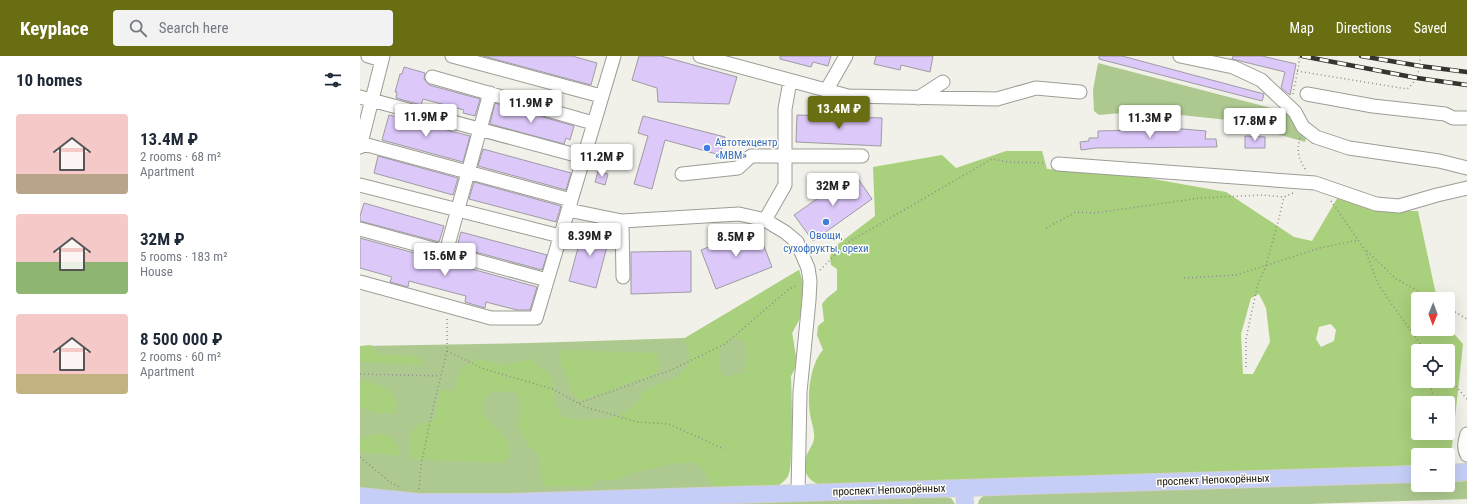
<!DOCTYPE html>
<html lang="en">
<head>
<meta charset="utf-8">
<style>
	:root { --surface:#fff; --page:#f2f2f3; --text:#1f2937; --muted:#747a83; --accent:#696e13 }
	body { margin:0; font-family:"Roboto Condensed",sans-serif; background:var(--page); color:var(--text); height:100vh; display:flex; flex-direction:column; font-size:15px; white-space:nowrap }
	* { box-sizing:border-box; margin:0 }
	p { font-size:13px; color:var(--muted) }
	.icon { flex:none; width:22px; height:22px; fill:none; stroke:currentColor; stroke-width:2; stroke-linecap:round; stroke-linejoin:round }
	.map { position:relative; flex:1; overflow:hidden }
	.panel { display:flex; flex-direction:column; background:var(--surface); width:360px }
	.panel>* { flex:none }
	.needle { width:26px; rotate:181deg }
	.fabs { position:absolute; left:1051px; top:236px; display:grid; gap:8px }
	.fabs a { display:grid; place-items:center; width:44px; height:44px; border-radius:4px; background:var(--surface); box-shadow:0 4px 16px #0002; font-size:20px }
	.price { position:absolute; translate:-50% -34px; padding:0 9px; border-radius:4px; background:#fff; color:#222; font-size:13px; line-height:26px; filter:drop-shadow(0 1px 2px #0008) }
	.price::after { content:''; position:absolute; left:50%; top:24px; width:12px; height:9px; margin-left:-6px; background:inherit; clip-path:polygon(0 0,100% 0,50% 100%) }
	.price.active { background:var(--accent); color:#fff }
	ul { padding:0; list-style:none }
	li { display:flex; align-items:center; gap:12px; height:100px; padding:0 16px }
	li span { display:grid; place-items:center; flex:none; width:112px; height:80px; border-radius:4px; color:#555 }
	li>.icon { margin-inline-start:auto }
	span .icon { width:48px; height:48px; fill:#fffc; stroke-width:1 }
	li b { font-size:17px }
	h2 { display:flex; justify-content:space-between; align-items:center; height:48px; padding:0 16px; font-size:17px }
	header { display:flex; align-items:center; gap:24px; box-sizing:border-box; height:56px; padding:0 20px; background:var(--accent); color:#fff }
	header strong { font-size:19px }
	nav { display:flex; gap:22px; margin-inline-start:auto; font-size:14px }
	.search { width:280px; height:36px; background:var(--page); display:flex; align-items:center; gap:10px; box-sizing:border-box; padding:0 14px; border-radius:4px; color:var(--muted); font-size:15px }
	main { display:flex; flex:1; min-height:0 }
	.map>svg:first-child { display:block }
</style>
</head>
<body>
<header>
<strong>Keyplace</strong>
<div class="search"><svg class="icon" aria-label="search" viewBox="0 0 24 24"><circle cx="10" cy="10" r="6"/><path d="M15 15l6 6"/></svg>Search here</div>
<nav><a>Map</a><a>Directions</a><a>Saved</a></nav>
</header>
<main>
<section class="panel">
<h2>10 homes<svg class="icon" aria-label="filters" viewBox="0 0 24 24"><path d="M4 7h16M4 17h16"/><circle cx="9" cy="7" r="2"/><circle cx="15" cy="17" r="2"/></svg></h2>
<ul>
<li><span style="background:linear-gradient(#f6c9c9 75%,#b9a48a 0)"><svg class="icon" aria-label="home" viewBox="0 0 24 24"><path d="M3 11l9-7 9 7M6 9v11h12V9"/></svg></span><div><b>13.4M ₽</b><p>2 rooms · 68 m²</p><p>Apartment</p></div></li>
<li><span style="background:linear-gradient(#f6c9c9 60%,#8fb573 0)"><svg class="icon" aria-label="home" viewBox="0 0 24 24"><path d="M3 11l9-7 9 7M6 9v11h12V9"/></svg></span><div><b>32M ₽</b><p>5 rooms · 183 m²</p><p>House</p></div></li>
<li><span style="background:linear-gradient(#f6c9c9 75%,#c2b280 0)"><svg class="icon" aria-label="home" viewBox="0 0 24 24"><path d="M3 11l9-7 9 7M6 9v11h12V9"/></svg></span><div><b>8 500 000 ₽</b><p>2 rooms · 60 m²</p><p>Apartment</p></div></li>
</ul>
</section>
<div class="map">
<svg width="1107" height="448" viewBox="0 0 1107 448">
	<rect width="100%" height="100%" fill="#f1f0e9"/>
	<!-- green -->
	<path fill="#adc98f" d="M738,7L926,56L946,82L945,86L868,64L783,55L739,59L734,55L733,34Z
		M439,214L443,228L440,262L432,277L437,308L431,320L432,373L430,413L428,420L425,424L419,429L413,430L147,438H63L0,432V290L172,287L325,282Z
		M1107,425V443L948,448H618C619,443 621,441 626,439L1058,426V429H1088V426Z
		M586,441L591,442L595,448H338Z"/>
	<!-- forest -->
	<path fill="#a9d07c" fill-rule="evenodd" d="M646,95H682L687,113L760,117L866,136L934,181L952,185L978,141L1015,155H1058L1077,243H1058V273H1088V271L1103,288L1090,408H1088V399H1058V409L1004,412L462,429C448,426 442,415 446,402C447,395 454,389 454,382C455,375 451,365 450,358C447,339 450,308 463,294L457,279L458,270L464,265L462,248L467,242L477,234V213L471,209L470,201L473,192L515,160L513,111L582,99L596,112ZM899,238L906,252L910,286L893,318H883L881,278L891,242ZM971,268L976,274L974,285L961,291L956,283L959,271ZM1058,295H1088V325H1058ZM1058,347H1088V377H1058Z
		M439,214L443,228L440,262L432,277L437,308L431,320L432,373L430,413L428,420L425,424L419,429L413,430L353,432L345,415L334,406L310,408L275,416L256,424H237L230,431L184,430L181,421L179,397L168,390L158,369L161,347L156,336H131L122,343L123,358L149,387V400L143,407L56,403L50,400L49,382L56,370L74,364L80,334L94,335L101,312L116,303L146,309L171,303L189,318L193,327L195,349L203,361L218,364L248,363L267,355L280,344L283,335C299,328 329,321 330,301C330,295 326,288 325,282ZM374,281L383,284L388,292L385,317L365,321L360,315L359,294Z
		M11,289L18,298L55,300L62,304L63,309L0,306V290Z
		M203,294L296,297L300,310L296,317L224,344L215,342L199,302Z
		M5,324L30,334L37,348L35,357H16L0,351V325Z
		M14,378C31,378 37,383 40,400L0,396V379L6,382Z"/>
	<!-- building -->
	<path fill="#ddc8fa" stroke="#9e9ca2" d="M123,0H212L237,7L231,29Z
		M279,0H301L377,21L369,48L298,46L297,32L272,24Z
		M420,0H471L468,10L453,6L451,11L420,3Z
		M516,0H573L570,16L541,9L540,14L514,8Z
		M739,0H762L904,38L902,45L739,3Z
		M873,0H902L936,8L930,39L921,32L925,16L872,3Z
		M44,11L65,17L64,23L69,29L120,43L115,60L103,57L104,54L63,43L61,49L36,42L37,36H35L40,18H42Z
		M135,47L214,70L210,84L206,82L204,88L130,68Z
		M29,59L110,80L103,106L22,84Z
		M437,59L522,62L521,90L436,86Z
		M283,60L365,81L360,99L305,84L292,133L274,128L288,80L278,77Z
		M823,73L846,75L845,83H856L857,91L736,92L721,94L720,86L729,85V82H738V75Z
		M885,80L905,81V92H885Z
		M123,93L211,117L206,134L118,110Z
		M18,100L98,122L93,139L14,117Z
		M238,115L248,118L245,129L235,126Z
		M494,117L512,143L453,185L434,159Z
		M114,126L201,150L196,166L109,143Z
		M4,147L84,170L79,186L0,165V160Z
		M224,170L247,175L250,179L236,232L209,225Z
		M397,172L412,211L356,233L341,194Z
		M101,176L187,199L182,214L97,191Z
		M0,182L177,231L170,254H157L126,246L125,252L105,246L106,240L49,225L48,231L30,226L32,221L0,212Z
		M331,195V236L271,238V196Z"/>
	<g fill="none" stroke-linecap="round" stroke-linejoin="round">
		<defs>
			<path id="minor" d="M8,0L22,4
				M92,0L241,40
				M340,0L488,40L637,43L676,32L720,36
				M820,0L873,11L901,24L935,56L943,71L956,81L989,92L1079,105L1107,112
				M72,21L233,67
				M466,35L486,0
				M947,38L1013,50L1085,58L1093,62H1107
				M0,41L223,101
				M558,42L583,26
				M0,87L211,144
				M0,91L23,0
				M698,108L955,127L1016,148L1039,150L1077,139L1107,132
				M322,118L378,112L391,100H502
				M0,129L200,180
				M208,154L262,165L379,158L405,164L425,176L437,186L448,212L450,225L449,244L440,336L438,437
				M405,164L425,129V53L430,25
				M262,165L263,221
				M0,173L187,224
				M86,196L130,37
				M0,226L131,262H176L254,0
				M1107,378C1105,385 1103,392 1107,399"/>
			<path id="major" d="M1088,417L1107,416
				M604,432L605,448
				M0,440L58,446H148L1058,418"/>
		</defs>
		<!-- minor casing -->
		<use href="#minor" stroke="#9d9c95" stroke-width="15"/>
		<!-- major casing -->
		<use href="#major" stroke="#d0cfcf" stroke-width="18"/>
		<!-- path -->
		<path stroke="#8e8d88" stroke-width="1.5" stroke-dasharray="1 3" stroke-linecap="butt" d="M937,15L1047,33C1058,24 1060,14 1060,0
			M933,38L939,8V0
			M940,82C936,97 939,103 947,116
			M971,145L1005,194L1019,230L1061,289L1062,295
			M686,172L716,156L735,157L840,142L902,139L924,141L933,137
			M1007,195L1035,222L1072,243
			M460,214L487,187L632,103L649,106L686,107
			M824,222L876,219L960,192L998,184
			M1088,252L1107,263
			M1062,291L1065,295
			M87,295L124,313L193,333L225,351L278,366L309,368L364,393
			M886,311V283L891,259L898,228L906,210L918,166L924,141
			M0,318L80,320
			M1088,321L1107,343
			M1069,325L1075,347
			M219,347L311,314L365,288L429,233L438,229
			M0,401L30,426L39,431
			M59,433L61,409L73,352L87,295V260"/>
		<!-- minor -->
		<use href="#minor" stroke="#fff" stroke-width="13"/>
		<!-- major -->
		<use href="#major" stroke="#c5cef7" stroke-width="16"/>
		<defs>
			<path id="rail" d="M942,0L1057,22L1107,29
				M1001,0L1060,10L1107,16"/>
		</defs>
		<!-- rail casing -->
		<use href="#rail" stroke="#353431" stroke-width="4.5"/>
		<!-- rail -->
		<use href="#rail" stroke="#fefdf6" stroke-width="3" stroke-dasharray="9" stroke-linecap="butt"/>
	</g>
	<!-- markers -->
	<g fill="#3f7fe0" stroke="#fefdf6" stroke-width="1.5">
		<circle cx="347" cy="92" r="4"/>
		<circle cx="466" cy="166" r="4"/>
	</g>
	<g text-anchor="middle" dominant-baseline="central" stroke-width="3" stroke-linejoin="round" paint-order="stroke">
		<!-- shop labels -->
		<g font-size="11" fill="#366cbe" stroke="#fefdf6" text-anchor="start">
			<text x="355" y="86">Автотехцентр<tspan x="355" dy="13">«МВМ»</tspan></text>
			<text x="466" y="179" text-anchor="middle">Овощи,<tspan x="466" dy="13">сухофрукты, орехи</tspan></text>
		</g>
		<!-- street labels -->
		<g font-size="11" fill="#12110f" stroke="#fefdf6">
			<text transform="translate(853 424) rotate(-2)">проспект Непокорённых</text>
			<text transform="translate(529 434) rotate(-2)">проспект Непокорённых</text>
		</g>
	</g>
</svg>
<div class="fabs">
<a><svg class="needle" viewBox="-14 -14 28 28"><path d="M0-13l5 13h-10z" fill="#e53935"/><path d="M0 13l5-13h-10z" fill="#747a83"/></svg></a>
<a><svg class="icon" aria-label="locate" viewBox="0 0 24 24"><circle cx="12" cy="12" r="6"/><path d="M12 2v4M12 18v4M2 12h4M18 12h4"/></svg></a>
<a>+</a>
<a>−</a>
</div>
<b class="price" style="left:171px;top:68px">11.9M ₽</b>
<b class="price active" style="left:479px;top:74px">13.4M ₽</b>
<b class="price" style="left:66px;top:82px">11.9M ₽</b>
<b class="price" style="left:790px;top:83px">11.3M ₽</b>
<b class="price" style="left:895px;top:86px">17.8M ₽</b>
<b class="price" style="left:242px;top:122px">11.2M ₽</b>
<b class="price" style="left:473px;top:151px">32M ₽</b>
<b class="price" style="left:230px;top:201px">8.39M ₽</b>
<b class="price" style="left:376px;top:202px">8.5M ₽</b>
<b class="price" style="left:85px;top:221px">15.6M ₽</b>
</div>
</main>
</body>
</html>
